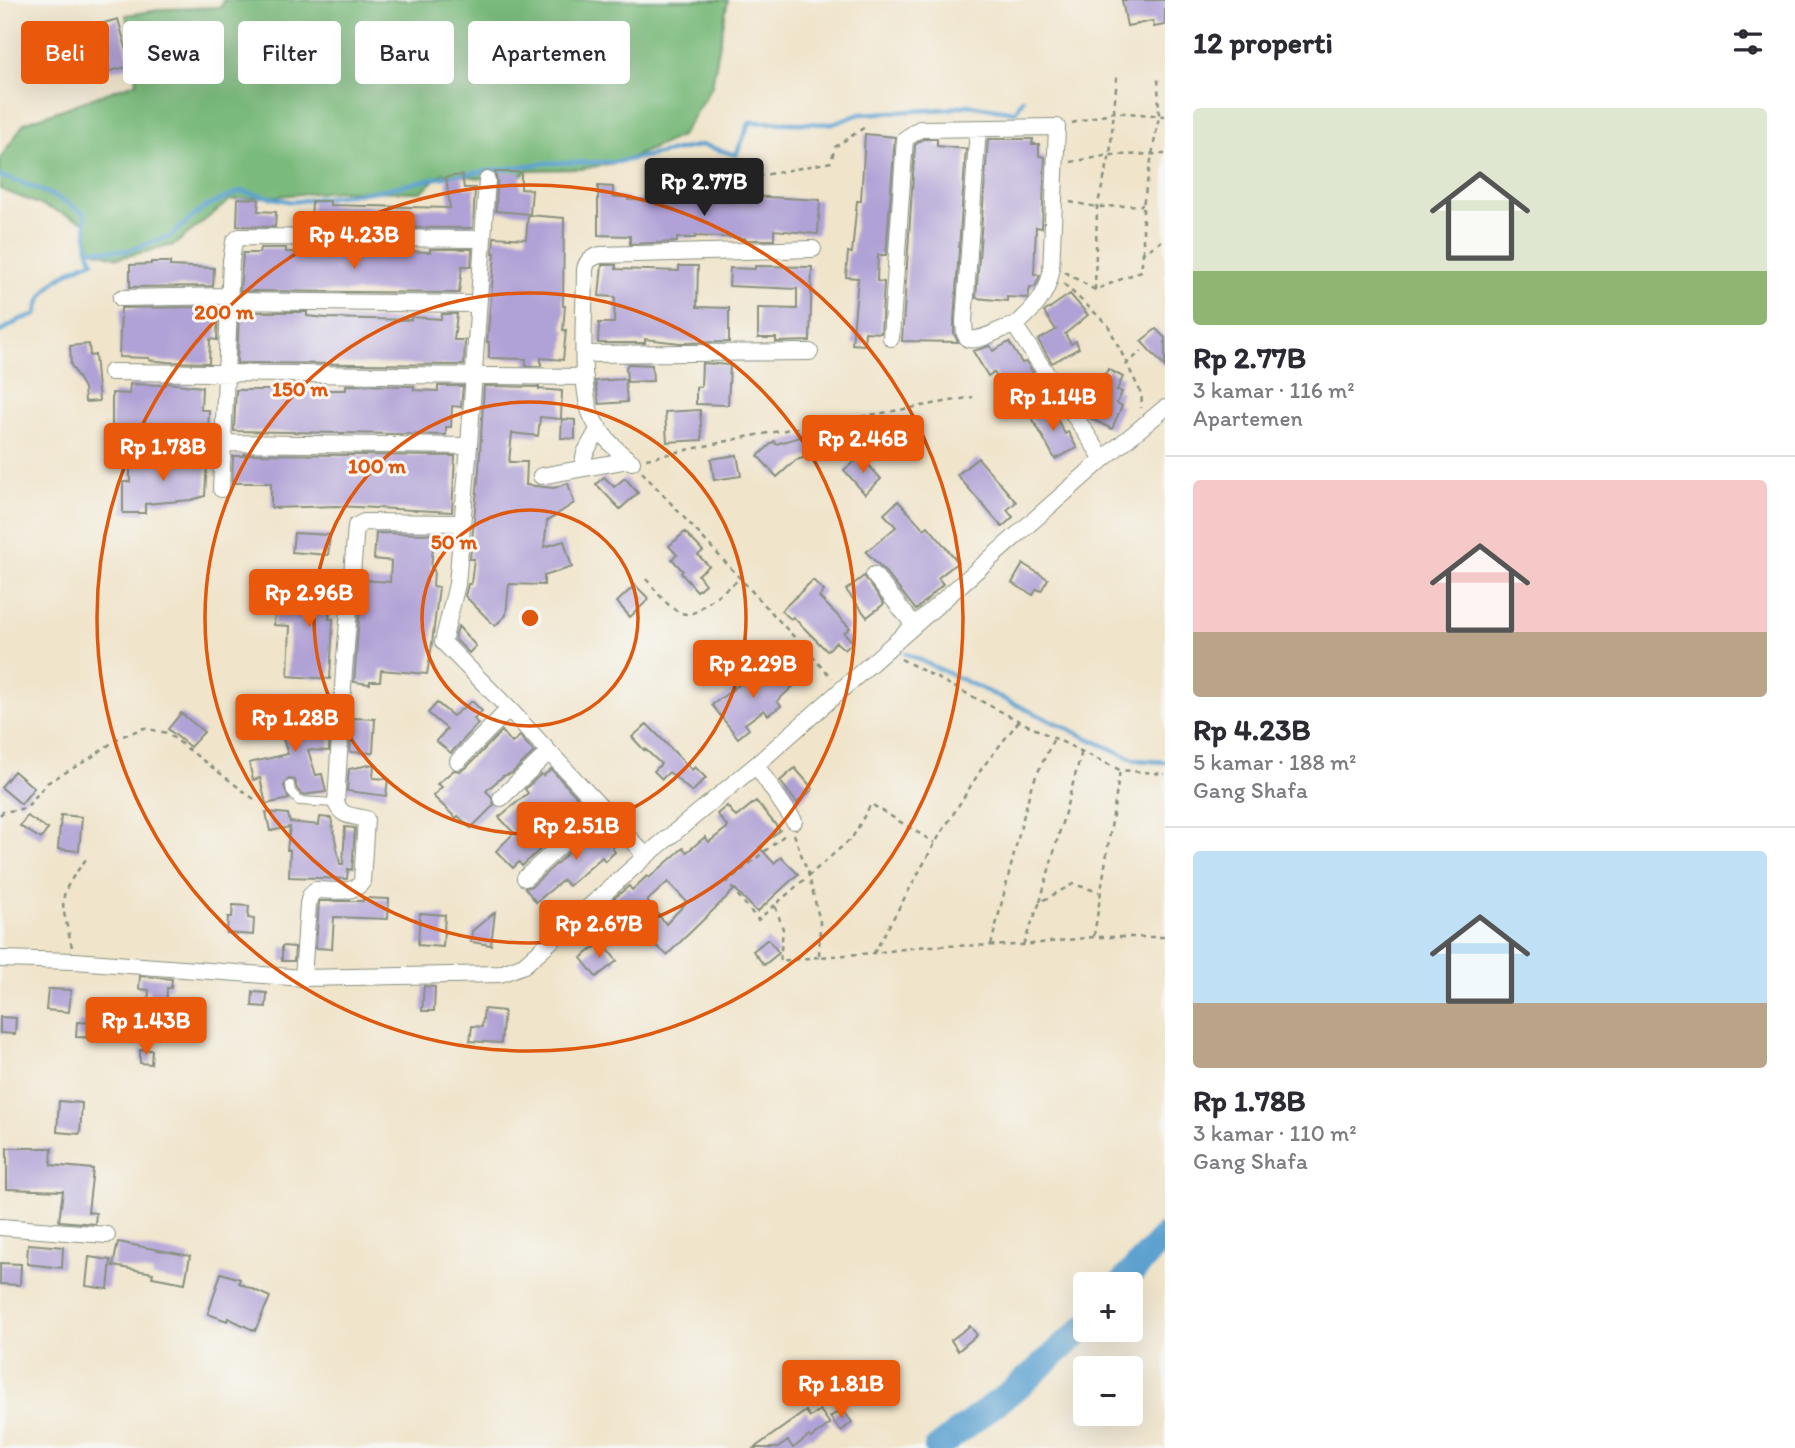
<!DOCTYPE html>
<html lang="id">
<head>
<meta charset="utf-8">
<style>
	:root { --surface:#fff; --page:#f7f7f7; --text:#2b2b33; --muted:#7c7c81; --line:#e1e1e2; --accent:#ea580c }
	body { margin:0; font-family:Itim,sans-serif; background:var(--page); color:var(--text); height:100vh; display:flex; flex-direction:column; font-size:26px; white-space:nowrap }
	* { box-sizing:border-box; margin:0 }
	p { font-size:23px; color:var(--muted) }
	.icon { flex:none; width:38px; height:38px; fill:none; stroke:currentColor; stroke-width:2; stroke-linecap:round; stroke-linejoin:round }
	.map { position:relative; flex:1; overflow:hidden }
	.side { display:flex; flex-direction:column; background:var(--surface); width:630px }
	.side>* { flex:none }
	.banner { position:absolute; left:21px; top:21px; width:665px; height:63px; display:flex; gap:14px }
	.buttons { position:absolute; left:1073px; top:1272px; display:grid; gap:14px }
	.buttons a { display:grid; place-items:center; width:70px; height:70px; border-radius:7px; background:var(--surface); box-shadow:0 7px 28px #0002; font-size:35px }
	.price { position:absolute; translate:-50% -60px; padding:0 16px; border-radius:7px; background:var(--accent); color:#fff; font-size:23px; line-height:46px; filter:drop-shadow(0 2px 4px #0008) }
	.price::after { content:''; position:absolute; left:50%; top:42px; width:21px; height:16px; margin-left:-10px; background:inherit; clip-path:polygon(0 0,100% 0,50% 100%) }
	.price.selected { background:#222; color:#fff }
	ul { padding:0; list-style:none }
	li { display:grid; align-content:center; gap:14px; height:371px; padding:0 28px }
	li+li { border-top:2px solid var(--line) }
	li span { display:grid; place-items:center; height:217px; border-radius:7px; color:#555 }
	li>.icon { margin-inline-start:auto }
	span .icon { width:126px; height:126px; fill:#fffc; stroke-width:1 }
	li b { font-size:30px }
	h2 { display:flex; justify-content:space-between; align-items:center; height:84px; padding:0 28px; font-size:30px }
	.chip { padding:0 24px; border-radius:7px; background:var(--surface); box-shadow:0 7px 28px #0002; font-size:24px; line-height:63px }
	.chip.selected { background:var(--accent); color:#fff }
	main { display:flex; flex:1; min-height:0 }
	.map>svg:first-child { display:block }
</style>
</head>
<body>
<main>
<div class="map">
<svg width="1165" height="1448" viewBox="0 0 1165 1448">
	<rect width="100%" height="100%" fill="#f6f6f2"/>
	<filter id="ink" filterUnits="userSpaceOnUse"><feTurbulence type="fractalNoise" baseFrequency=".0143" numOctaves="2"/><feDisplacementMap in="SourceGraphic" scale="14" xChannelSelector="R" yChannelSelector="G"/><feConvolveMatrix kernelMatrix="1 2 1 2 8 2 1 2 1" color-interpolation-filters="sRGB"/></filter>
	<filter id="wash" filterUnits="userSpaceOnUse"><feTurbulence type="fractalNoise" baseFrequency=".00686" numOctaves="4" result="noise"/><feDisplacementMap in="SourceGraphic" scale="28" xChannelSelector="R" yChannelSelector="G"/><feGaussianBlur stdDeviation="1.57" result="paint"/><feColorMatrix in="noise" values="0 0 0 0 0 0 0 0 0 0 0 0 0 0 0 0 0 1.4 0 .05"/><feComposite in="paint" operator="in"/></filter>
	<g filter="url(#wash)">
		<rect width="100%" height="100%" fill="#f0e4ca"/>
		<!-- forest -->
		<path fill="#7aba7b" stroke="#4c7c58" stroke-width="2" d="M223,0H728L712,86L681,136L624,161L582,169L529,170L510,182L443,173L421,192L338,191L230,200L174,245L118,258L88,249L85,222L0,189V159L24,123L137,82L126,15L165,9L222,7Z"/>
		<g fill="none" stroke-linecap="round" stroke-linejoin="round">
			<!-- stream -->
			<path stroke="#5ba1d0" stroke-width="4.5" d="M0,176C31,184 58,197 85,213L88,249
				M0,332L21,319L36,315C40,287 68,269 93,261L88,249L126,251L171,236L203,208L241,191L292,202L376,191L437,178L545,163L617,162L703,145L736,155L750,122L833,124L860,114L948,109L968,105L1015,112L1023,99
				M905,653L1135,760L1165,762"/>
			<!-- river -->
			<path stroke="#5ba1d0" stroke-width="26" d="M1121,1284L1165,1236
				M937,1448L1021,1384L1085,1327"/>
		</g>
		<g id="blocks">
			<!-- building -->
			<path fill="#b0a1d6" fill-rule="evenodd" d="M1122,0H1165V25L1154,27L1153,21L1127,26Z
				M118,19L131,66L110,71L97,25Z
				M865,134L895,137L886,255H878L877,281L884,282L881,333L865,332L864,345L852,344L858,278L846,277L848,252L852,253L857,201H861Z
				M923,139H937V146L966,149L954,321V334L958,342L902,341L915,145Z
				M988,139H1033L1032,144H1039V156L1045,157L1042,228L1036,227L1034,274L1040,275L1035,287H1030L1028,298L1007,297V301L976,298Z
				M495,172H521V189L532,190L530,214L496,211L497,181Z
				M462,175L464,188H475L473,228L311,227L312,201H330V205L450,208L446,177Z
				M598,186L613,187V197H628V200L731,202V199L748,200V196L820,200L818,234L774,230V240H745V238L695,236V238H677V242L630,244V236L598,235Z
				M238,198L259,199L258,211L276,212L275,227L237,226Z
				M528,215L564,218L563,306H565L563,330H566L563,360L541,358V366H526V359L489,358V342H487L495,253H493L494,237L526,239Z
				M260,248H286V252L310,253V248L430,252V249H472L471,266H462L459,293L240,291L243,253H259Z
				M151,262H170V266L214,268L213,286L130,287V265L151,264Z
				M602,265H616V269L679,271V266H698L697,307L729,308V342L680,343L645,339V343H598L599,323H614L615,297L599,296Z
				M755,266L812,267L810,341L776,342V338H758V308L797,309V289L729,286L730,268L755,269Z
				M1070,294L1088,315L1065,334L1071,344L1076,341L1079,348L1052,363L1038,340L1056,330L1044,312Z
				M212,307V309H218L217,340L210,339L209,363L167,362L149,360V358L119,357L121,308Z
				M239,312H307V316L326,318L411,320V317L441,319L442,314H457L454,340H465L464,365L237,363Z
				M1156,329L1165,338V367L1141,341Z
				M1009,342L1022,363L1026,362L1034,374L1030,377L1034,384L1017,394L1001,386L994,372L988,376L973,351L990,346L993,351Z
				M89,344L90,356L95,355L99,401L85,402L84,388L71,365L70,346Z
				M702,363L730,365L728,405L696,404V387H701Z
				M628,364L652,365L653,381L627,382L626,367Z
				M1108,369L1123,377L1117,390L1122,392L1117,403L1122,406L1112,429L1089,418L1085,413L1099,382L1102,383Z
				M625,379L627,402L599,404L595,381Z
				M167,383L202,387L201,410H209L208,433H123L112,437V393L129,394L130,384L166,385Z
				M346,385L414,386V390L438,391V386H463L461,407L452,406L451,427H446V435L234,431L236,390H346Z
				M484,386L539,387V389L562,391L561,419L540,417L538,436L512,433L509,462H527L526,485L554,488L568,483L574,503L547,521L544,547L564,541L572,567L544,576V585L509,584L506,615L495,626L465,596L468,584H471L474,559H470L479,470Z
				M1050,406L1065,434L1068,432L1077,448L1055,459L1031,416Z
				M700,410L702,440L667,442L665,412Z
				M562,419L575,420V439L561,438Z
				M821,431L827,451L796,460L777,477L758,456L774,441L776,444Z
				M244,454L455,456L452,512L337,506L271,508V483H232L233,456H244Z
				M737,455L741,476L714,480L711,459Z
				M861,456L881,479L865,494L844,470Z
				M978,458L1016,502L1007,510L1013,517L1002,527L957,475Z
				M130,460L207,461L205,496L191,500L145,504V513H123V482H130Z
				M604,477L614,487L625,478L638,493L620,509L596,484Z
				M898,501L924,529L928,526L958,562L938,578L943,584L916,610L882,568L866,552L896,527L884,514Z
				M685,532L703,551L698,555L709,566L698,575L705,584L697,591L681,573L683,571L672,559L677,555L669,546Z
				M294,533L330,535L328,555L292,552Z
				M376,533L434,534L431,570H434L433,586L439,587L431,651L427,674L381,670L380,681H370V684L354,682L362,580L390,582L391,561L374,559Z
				M1023,564L1048,579L1041,591L1037,589L1033,595L1012,583Z
				M301,575L326,577L325,589H332L329,619H333L330,679L288,676L290,626L274,625L276,601L299,603Z
				M864,576L884,604L867,617L846,590Z
				M813,580L824,591L819,597L850,628L844,633L853,642L845,650L836,642L827,651L793,617L791,619L781,611Z
				M635,585L649,599L630,617L617,602Z
				M458,626L476,646L469,653L455,639Z
				M786,667L799,681L777,701L781,706L768,715L764,710L745,724L749,729L738,738L712,705L756,672L766,685Z
				M320,698L325,732H330L329,751L308,750L316,775L322,774L326,792L302,795L297,789L295,780L288,779L284,786L289,799L266,804L260,778L253,780L249,763L288,754L276,719L298,712L297,700Z
				M472,701L482,711L474,719L478,724L451,753L436,741L447,729L428,713L437,703L453,716Z
				M181,713L204,732L190,747L168,729Z
				M352,718L375,719L373,753L350,752Z
				M647,724L692,770L695,767L706,778L692,792L669,772L662,779L654,771L661,764L645,749L644,750L632,737Z
				M502,731L512,743L520,736L534,752L512,773L503,776L486,791L491,796L494,805L471,828L458,816L456,818L433,796L442,787L437,784L454,770L460,771L466,768Z
				M374,764L373,778L388,779L386,796L347,791L349,769Z
				M795,768L813,789L797,803L780,781Z
				M551,769L586,807L522,866L519,862L513,868L496,851L514,833L499,817L528,793L525,789L541,774L543,776Z
				M14,771L34,788L21,804L1,787Z
				M756,801L780,830L759,847L774,863L781,857L798,874L757,912L735,889L667,955L644,935L624,912L618,917L607,904L629,886L632,890L647,876L649,878L683,848L687,852L705,837L709,842L728,827L717,814L727,806L736,817ZM668,882L687,902L666,924L647,901Z
				M266,812L288,814L290,823V822L319,825L320,817L331,818L340,864H343L345,827L355,828L352,870L348,869L347,879L289,877L290,850H287L290,827L270,831Z
				M61,815L82,817L79,851L58,849Z
				M27,816L48,829L41,839L20,826Z
				M601,823L619,842L612,848L615,852L605,861L602,857L569,886L563,880L536,902L525,888L532,886Z
				M363,898L389,899L388,919L334,917L332,949L316,948L319,901H363Z
				M233,905L249,906L248,918L254,919L253,935L227,933L228,917H232Z
				M495,912L491,945L471,942L472,931Z
				M420,913L445,915L443,947L418,945Z
				M768,939L779,953L764,965L753,951Z
				M602,942L617,961L596,977L581,958Z
				M282,946L295,947L294,961H282Z
				M140,976L172,979L171,988H167L166,1020L147,1019L149,990L139,989Z
				M424,986L435,987L434,1011H422Z
				M48,989L71,990L69,1012L46,1010Z
				M253,992L267,993L266,1007L252,1006Z
				M484,1009L504,1011L501,1043L470,1041L472,1026L482,1027Z
				M0,1017L16,1018L15,1034L0,1033Z
				M77,1022L99,1023L98,1038L76,1037Z
				M140,1050H152L151,1064L140,1063Z
				M59,1101L82,1103L80,1134L57,1132Z
				M7,1148H52L51,1165L93,1169L88,1212L96,1213L95,1224L59,1221L63,1191L7,1189Z
				M118,1242L190,1256L185,1283L152,1277L153,1273L113,1266Z
				M28,1244L63,1247L62,1268L27,1264Z
				M89,1257L111,1260L108,1289L86,1286Z
				M0,1263L21,1264L20,1285L0,1284Z
				M221,1273L240,1279L239,1283L270,1297L255,1331L228,1318L227,1321L208,1314Z
				M970,1326L977,1335L958,1351L951,1340Z
				M842,1409L852,1422L841,1431L830,1417Z
				M820,1410L830,1424L811,1438L809,1436L793,1448L788,1441L778,1448H754L806,1411L810,1417Z"/>
		</g>
	</g>
	<g filter="url(#ink)">
		<use href="#blocks" fill-opacity="0" stroke="#88907f" stroke-width="2"/>
		<g fill="none" stroke-linecap="round" stroke-linejoin="round">
			<defs>
				<path id="service" d="M290,785L291,792L299,801L336,803"/>
				<path id="minor" d="M978,128L964,322L965,334L968,339C984,342 999,327 1015,326L1103,459
					M487,180L469,446L457,584L443,642L509,709L646,856
					M121,298L229,296
					M229,301L477,304
					M891,338L905,139L920,129L1057,127L1051,272C1047,296 1033,310 1015,326
					M585,354L810,352
					M111,372L585,377
					M123,444L223,443L221,489
					M469,446L223,443L231,261L234,242L239,237L482,239
					M632,462C617,452 596,430 590,412C579,377 585,308 585,269C587,260 591,258 600,255L813,249
					M582,468L585,453L599,428
					M541,476L629,460
					M874,575L914,625
					M458,761L509,709
					M756,765L794,821
					M501,798L549,752
					M525,878L601,808
					M0,959L75,961L303,978L500,974L524,965L646,856L756,765L1103,459L1165,408
					M303,978L308,904L310,896L316,890C331,890 353,895 362,882L366,819C353,815 342,818 336,803L344,670L356,526L364,522L462,523
					M0,1227L107,1235"/>
			</defs>
			<!-- service casing -->
			<use href="#service" stroke="#88907f" stroke-width="10"/>
			<!-- minor casing -->
			<use href="#minor" stroke="#88907f" stroke-width="18"/>
			<!-- path -->
			<path stroke="#88907f" stroke-width="2.5" stroke-dasharray="5 5" stroke-linecap="butt" d="M1072,123L1113,112L1165,116
				M1071,162L1110,155L1165,154
				M728,182L831,162L835,147L868,125
				M1070,202L1097,207L1143,205
				M1143,253V205L1159,116L1158,78
				M1065,272L1095,290L1141,271L1143,253L1165,239
				M1064,284L1108,325L1142,395L1141,408
				M1095,290L1097,207L1110,155L1117,77
				M1125,365L1142,351
				M646,459L746,437L973,397
				M642,472L832,678
				M646,579C658,592 676,622 695,612L741,578
				M901,659L1019,721L1120,770L1165,774
				M1019,721L982,768L935,843L874,953L927,946L1023,945L1094,937H1165
				M0,815L3,812L26,808L47,783L89,759L120,737L144,728L167,733L254,799
				M794,834L809,876L820,922L819,957L874,953
				M1040,902L1082,751
				M775,905L758,920L727,882L786,834
				M1094,936L1120,770
				M991,945L1031,787L1054,738
				M1023,945L1040,902L1073,884L1099,892
				M72,947C61,899 55,899 87,858
				M819,957L780,961L783,929L775,905L852,838L871,804L935,843"/>
			<!-- service -->
			<use href="#service" stroke="#fff" stroke-width="8"/>
			<!-- minor -->
			<use href="#minor" stroke="#fff" stroke-width="16"/>
		</g>
	</g>
	<!-- distance rings -->
	<g fill="none" stroke="#de580e" stroke-width="3.5">
		<circle cx="530" cy="618" r="108"/>
		<circle cx="530" cy="618" r="216"/>
		<circle cx="530" cy="618" r="325"/>
		<circle cx="530" cy="618" r="433"/>
	</g>
	<circle cx="530" cy="618" r="10" fill="#de580e" stroke="#f6f6f2" stroke-width="3.5"/>
	<g font-size="21" text-anchor="middle" font-weight="bold" fill="#de580e" stroke="#f6f6f2" stroke-width="6" stroke-linejoin="round" paint-order="stroke">
		<text x="224" y="319">200 m</text>
		<text x="300" y="396">150 m</text>
		<text x="377" y="473">100 m</text>
		<text x="454" y="549">50 m</text>
	</g>
</svg>
<div class="buttons">
<a>+</a>
<a>−</a>
</div>
<b class="price selected" style="left:704px;top:218px">Rp 2.77B</b>
<b class="price" style="left:354px;top:271px">Rp 4.23B</b>
<b class="price" style="left:1053px;top:433px">Rp 1.14B</b>
<b class="price" style="left:863px;top:475px">Rp 2.46B</b>
<b class="price" style="left:163px;top:483px">Rp 1.78B</b>
<b class="price" style="left:309px;top:629px">Rp 2.96B</b>
<b class="price" style="left:753px;top:700px">Rp 2.29B</b>
<b class="price" style="left:295px;top:754px">Rp 1.28B</b>
<b class="price" style="left:576px;top:862px">Rp 2.51B</b>
<b class="price" style="left:599px;top:960px">Rp 2.67B</b>
<b class="price" style="left:146px;top:1057px">Rp 1.43B</b>
<b class="price" style="left:841px;top:1420px">Rp 1.81B</b>
<div class="banner">
<a class="chip selected">Beli</a>
<a class="chip">Sewa</a>
<a class="chip">Filter</a>
<a class="chip">Baru</a>
<a class="chip">Apartemen</a>
</div>
</div>
<section class="side">
<h2>12 properti<svg class="icon" aria-label="filters" viewBox="0 0 24 24"><path d="M4 7h16M4 17h16"/><circle cx="9" cy="7" r="2"/><circle cx="15" cy="17" r="2"/></svg></h2>
<ul>
<li><span style="background:linear-gradient(#dfe7d0 75%,#8fb573 0)"><svg class="icon" aria-label="home" viewBox="0 0 24 24"><path d="M3 11l9-7 9 7M6 9v11h12V9"/></svg></span><div><b>Rp 2.77B</b><p>3 kamar · 116 m²</p><p>Apartemen</p></div></li>
<li><span style="background:linear-gradient(#f6c9c9 70%,#b9a48a 0)"><svg class="icon" aria-label="home" viewBox="0 0 24 24"><path d="M3 11l9-7 9 7M6 9v11h12V9"/></svg></span><div><b>Rp 4.23B</b><p>5 kamar · 188 m²</p><p>Gang Shafa</p></div></li>
<li><span style="background:linear-gradient(#bfe0f5 70%,#b9a48a 0)"><svg class="icon" aria-label="home" viewBox="0 0 24 24"><path d="M3 11l9-7 9 7M6 9v11h12V9"/></svg></span><div><b>Rp 1.78B</b><p>3 kamar · 110 m²</p><p>Gang Shafa</p></div></li>
</ul>
</section>
</main>
</body>
</html>
